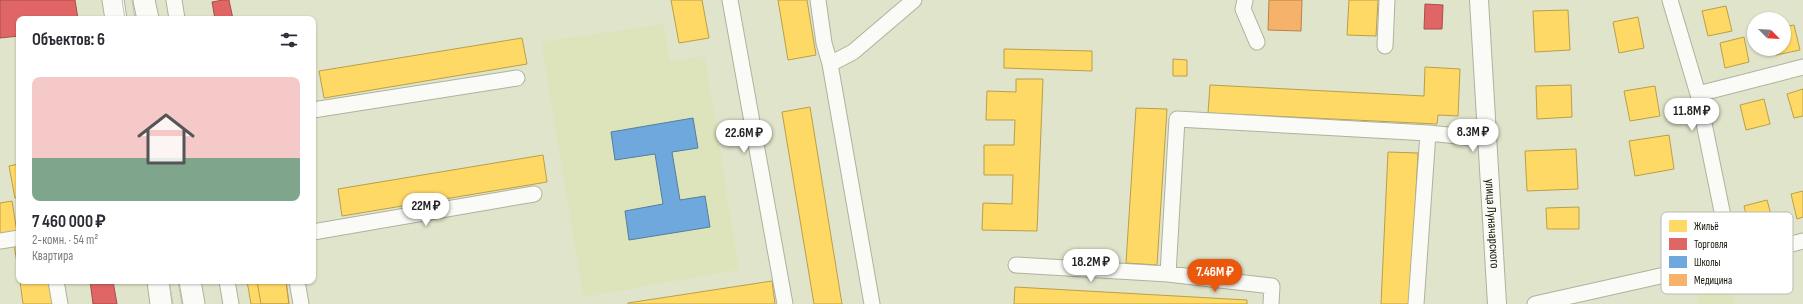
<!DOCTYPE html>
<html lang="ru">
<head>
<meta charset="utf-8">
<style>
	:root { --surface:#fff; --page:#f7f7f7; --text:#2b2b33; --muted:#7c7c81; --accent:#ea580c }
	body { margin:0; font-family:"Sofia Sans Condensed",sans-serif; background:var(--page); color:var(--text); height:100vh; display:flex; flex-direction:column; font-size:15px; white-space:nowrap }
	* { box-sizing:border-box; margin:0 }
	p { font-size:13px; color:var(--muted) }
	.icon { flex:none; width:22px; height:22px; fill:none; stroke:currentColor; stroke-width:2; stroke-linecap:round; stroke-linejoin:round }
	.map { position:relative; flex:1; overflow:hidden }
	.details { position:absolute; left:16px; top:16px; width:300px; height:268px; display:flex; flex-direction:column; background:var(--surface); border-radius:8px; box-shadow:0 1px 3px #0004 }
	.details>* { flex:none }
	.needle { width:26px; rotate:114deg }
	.fabs { position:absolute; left:1747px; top:12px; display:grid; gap:8px }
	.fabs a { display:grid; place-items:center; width:44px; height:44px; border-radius:50%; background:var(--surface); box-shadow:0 1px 3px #0004; font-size:20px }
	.price { position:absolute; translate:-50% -34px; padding:0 9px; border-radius:14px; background:#fff; color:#222; font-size:13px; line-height:26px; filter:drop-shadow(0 1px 2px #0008) }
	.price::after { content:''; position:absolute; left:50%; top:24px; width:12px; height:9px; margin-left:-6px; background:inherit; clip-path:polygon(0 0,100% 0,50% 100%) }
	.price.active { background:var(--accent); color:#fff }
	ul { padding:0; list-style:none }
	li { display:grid; align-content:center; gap:8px; height:212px; padding:0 16px }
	li span { display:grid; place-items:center; height:124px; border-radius:8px; color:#555 }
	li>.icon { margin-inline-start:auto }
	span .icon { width:72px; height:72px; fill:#fffc; stroke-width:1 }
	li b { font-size:17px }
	h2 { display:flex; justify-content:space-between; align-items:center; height:48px; padding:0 16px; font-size:17px }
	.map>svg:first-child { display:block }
</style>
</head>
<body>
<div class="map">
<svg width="1803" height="304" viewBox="0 0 1803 304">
	<rect width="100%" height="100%" fill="#e0e4ca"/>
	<!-- built -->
	<path fill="#dde4bb" d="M663,24L670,62L705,56L739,270L583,297L541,42Z
		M1731,285L1736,304H1699L1697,294Z"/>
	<!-- homes -->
	<path fill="#ffd966" stroke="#b99f4a" d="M671,0H702L709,38L679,43Z
		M778,0H807L816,55L788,60Z
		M1349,0H1378L1376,36L1347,35Z
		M1726,6L1732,31L1708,36L1702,11Z
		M1568,10L1570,50L1535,52L1533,11Z
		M1638,17L1644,48L1619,53L1613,22Z
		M1794,25L1800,50L1776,55L1774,49H1784V27Z
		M1744,37L1749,62L1725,68L1720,43Z
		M522,38L527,64L324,98L319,71Z
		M1004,49L1092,51V71L1004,68Z
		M1173,59L1187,60V76H1173Z
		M1425,67L1460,69L1458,116L1438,115L1437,124L1208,113L1210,85L1424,96Z
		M1016,79H1043L1037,231L982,230L983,203L1012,204L1013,175H984V145H1014L1015,120H986L987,91L1016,92Z
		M1571,85L1572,117L1537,119L1536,86Z
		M1655,86L1660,116L1630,121L1624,91Z
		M1803,89V116L1794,118L1787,94Z
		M1764,99L1770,124L1746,130L1740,105Z
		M810,107L842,304H814L782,112Z
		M1136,108L1167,109L1157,265L1126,263Z
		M1669,135L1674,169L1635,176L1629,141Z
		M1576,149L1578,189L1527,191L1525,151Z
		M1388,152L1418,153L1410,304H1381Z
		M543,155L547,182L342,216L338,189Z
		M19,164V197L15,198L9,166Z
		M1803,191V217L1797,219L1791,194Z
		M1767,200L1774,225L1750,231L1744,206Z
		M12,201L17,232L0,235V203Z
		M1579,207V229H1547L1546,208Z
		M19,243V276L14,244Z
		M20,281H52L56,304H23Z
		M247,281H286L289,304H251Z
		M257,281H286L289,304H261Z
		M772,281L775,304H628V303Z
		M1015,287L1247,300V304H1014Z"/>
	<!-- shops -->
	<path fill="#e06666" stroke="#a44f4a" d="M0,0H75L78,19H19V36L0,38Z
		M223,0H229L233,19H215L212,2Z
		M1425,4L1443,5L1442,29H1424Z
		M90,281H113L117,304H93Z"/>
	<!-- schools -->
	<path fill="#6fa8dc" stroke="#557d9c" d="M693,118L698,148L672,152L680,200L705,196L710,227L629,240L625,211L663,204L655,154L615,160L611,132Z"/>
	<!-- health -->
	<path fill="#f6b26b" stroke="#b3844d" d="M1269,0H1302L1301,31L1268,30Z"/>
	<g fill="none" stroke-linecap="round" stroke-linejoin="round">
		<defs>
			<path id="minor" d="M174,0L177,19
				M730,0L785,304
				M818,0L824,43L830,64L872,304
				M1245,0L1243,9L1257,42
				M1670,0L1698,94L1732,260
				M1385,46L1387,0
				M830,64L853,52L914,0
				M1698,94L1803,67
				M313,110L517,78
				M313,232L534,194
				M0,241L19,238
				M1016,265L1168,274L1272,286L1271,304
				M1168,274L1177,119L1428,133L1487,139
				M56,281L60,304
				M227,281L231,304
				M297,281L301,304
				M1416,304L1428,133
				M1535,304L1732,260L1803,241"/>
			<g id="tertiary">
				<path id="s1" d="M1479,0L1497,304"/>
			</g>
			<path id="secondary" d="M113,0L116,19
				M144,0L148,19
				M158,281L161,304
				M190,281L194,304"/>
		</defs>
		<!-- minor casing -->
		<use href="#minor" stroke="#aeb29d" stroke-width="17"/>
		<!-- tertiary casing -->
		<use href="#tertiary" stroke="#aeb29d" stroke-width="20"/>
		<!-- secondary casing -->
		<use href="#secondary" stroke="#aeb29d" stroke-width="23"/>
		<!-- minor -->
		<use href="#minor" stroke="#fafbf7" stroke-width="15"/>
		<!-- tertiary -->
		<use href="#tertiary" stroke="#fafbf7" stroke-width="18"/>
		<!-- secondary -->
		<use href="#secondary" stroke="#fafbf7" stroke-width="21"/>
		<!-- tram -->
		<path stroke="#c1c1bb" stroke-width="1" d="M122,0L125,19
			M132,0L135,19
			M169,281L173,304
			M178,281L182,304"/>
	</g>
	<g text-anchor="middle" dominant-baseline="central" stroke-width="4" stroke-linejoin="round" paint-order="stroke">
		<!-- street labels -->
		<g font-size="13" fill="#171908" stroke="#fff">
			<text stroke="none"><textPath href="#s1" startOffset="224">улица Луначарского</textPath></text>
		</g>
	</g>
	<!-- legend -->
	<rect x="1661" y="212" width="132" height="82" rx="6" fill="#fff" stroke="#b9bab5" stroke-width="1"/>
	<rect x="1669" y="220" width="18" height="12" fill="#ffd966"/>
	<rect x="1669" y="238" width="18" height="12" fill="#e06666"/>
	<rect x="1669" y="256" width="18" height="12" fill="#6fa8dc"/>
	<rect x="1669" y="274" width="18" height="12" fill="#f6b26b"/>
	<g font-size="11" fill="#171908">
		<text x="1694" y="230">Жильё</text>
		<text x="1694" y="248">Торговля</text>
		<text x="1694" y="266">Школы</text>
		<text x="1694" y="284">Медицина</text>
	</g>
</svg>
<div class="fabs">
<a><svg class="needle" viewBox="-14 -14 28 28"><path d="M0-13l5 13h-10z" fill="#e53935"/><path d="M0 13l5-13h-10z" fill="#7c7c81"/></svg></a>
</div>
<b class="price" style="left:1692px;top:132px">11.8M ₽</b>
<b class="price" style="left:1473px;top:153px">8.3M ₽</b>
<b class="price" style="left:744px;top:154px">22.6M ₽</b>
<b class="price" style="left:426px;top:227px">22M ₽</b>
<b class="price" style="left:1091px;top:283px">18.2M ₽</b>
<b class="price active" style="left:1215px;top:293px">7.46M ₽</b>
<section class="details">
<h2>Объектов: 6<svg class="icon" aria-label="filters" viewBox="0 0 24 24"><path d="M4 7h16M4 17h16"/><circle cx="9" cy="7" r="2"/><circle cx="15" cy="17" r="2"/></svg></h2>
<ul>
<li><span style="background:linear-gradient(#f6c9c9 65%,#7fa58c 0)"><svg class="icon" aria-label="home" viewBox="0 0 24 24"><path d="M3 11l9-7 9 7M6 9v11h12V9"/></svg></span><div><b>7 460 000 ₽</b><p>2-комн. · 54 m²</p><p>Квартира</p></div></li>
</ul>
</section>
</div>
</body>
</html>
